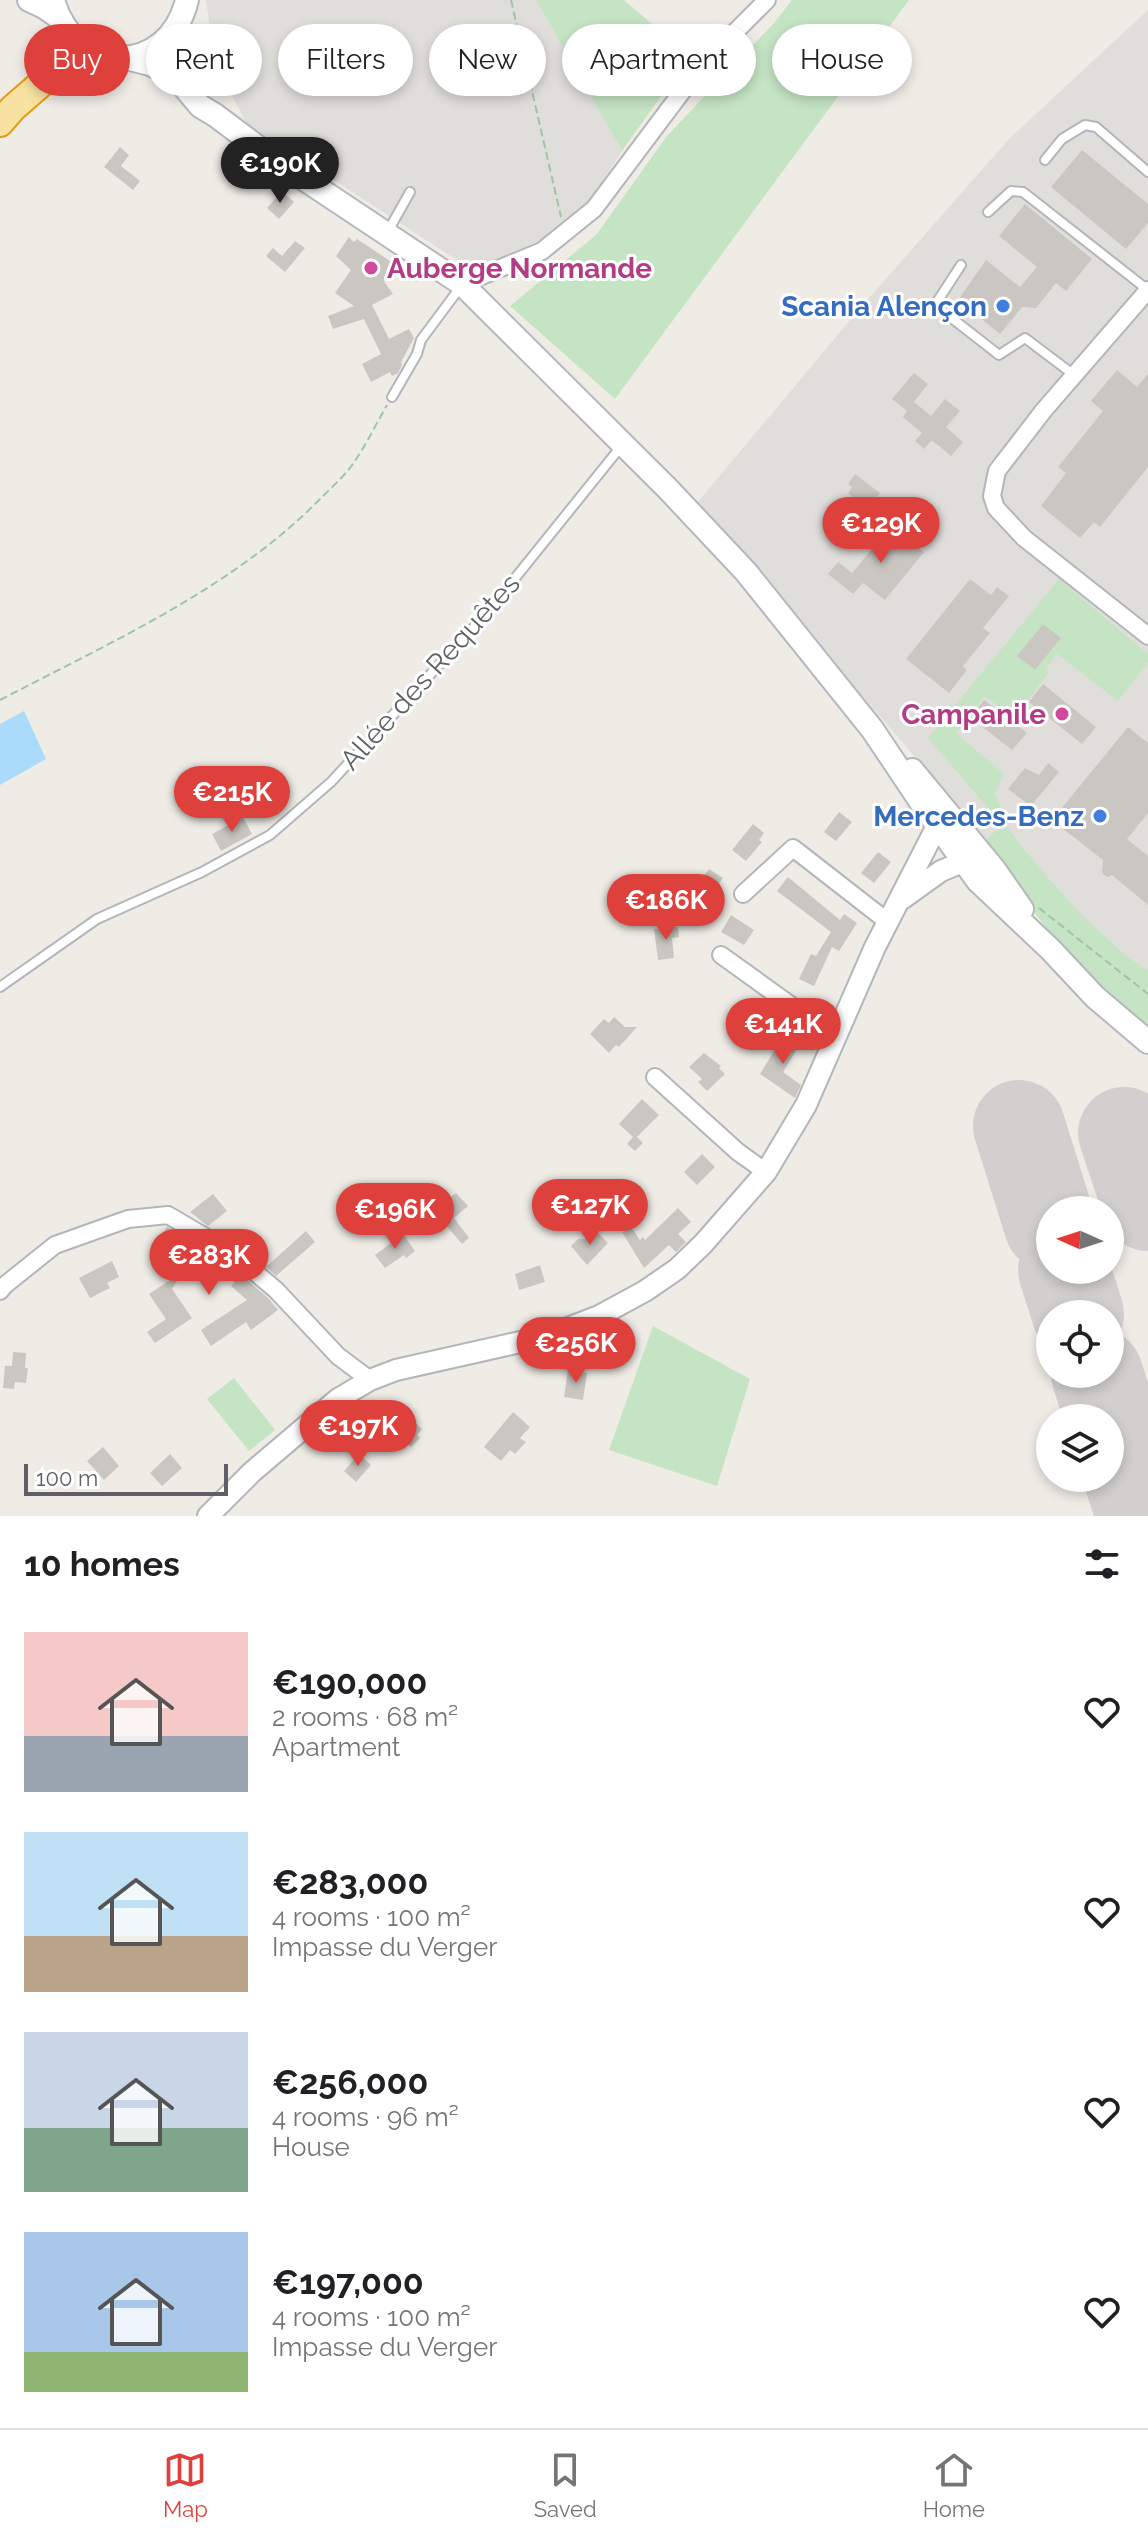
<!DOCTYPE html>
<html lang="en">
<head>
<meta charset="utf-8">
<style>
	:root { --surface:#fff; --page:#f6f6f6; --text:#202124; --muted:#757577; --line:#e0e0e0; --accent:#de413c }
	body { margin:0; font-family:Raleway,sans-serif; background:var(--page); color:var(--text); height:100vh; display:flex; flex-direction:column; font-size:30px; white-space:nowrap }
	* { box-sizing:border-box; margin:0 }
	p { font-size:26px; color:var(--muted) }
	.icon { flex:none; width:44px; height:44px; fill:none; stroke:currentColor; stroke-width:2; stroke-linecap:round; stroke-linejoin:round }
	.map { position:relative; height:1516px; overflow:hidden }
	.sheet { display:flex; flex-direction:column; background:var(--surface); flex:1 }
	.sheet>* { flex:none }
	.hud { position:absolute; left:24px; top:24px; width:1100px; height:72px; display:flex; gap:16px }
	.needle { width:52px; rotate:273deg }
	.controls { position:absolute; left:1036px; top:1196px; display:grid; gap:16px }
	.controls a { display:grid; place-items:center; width:88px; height:88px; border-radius:50%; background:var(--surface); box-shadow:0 4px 12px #0003; font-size:40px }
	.scale { position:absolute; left:24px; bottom:20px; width:204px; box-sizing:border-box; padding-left:8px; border:4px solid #5d6165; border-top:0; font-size:22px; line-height:28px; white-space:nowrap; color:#5d6165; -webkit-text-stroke:6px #fff; paint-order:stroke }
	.price { position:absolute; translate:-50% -68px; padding:0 18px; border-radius:28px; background:var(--accent); color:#fff; font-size:26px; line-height:52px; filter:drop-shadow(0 2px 4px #0008) }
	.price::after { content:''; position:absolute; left:50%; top:48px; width:24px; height:18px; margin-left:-12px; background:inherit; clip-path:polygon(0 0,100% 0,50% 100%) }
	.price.active { background:#222; color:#fff }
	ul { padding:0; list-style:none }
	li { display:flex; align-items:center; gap:24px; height:200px; padding:0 24px }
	li span { display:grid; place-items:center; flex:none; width:224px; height:160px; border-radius:0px; color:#555 }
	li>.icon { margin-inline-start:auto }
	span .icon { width:96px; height:96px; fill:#fffc; stroke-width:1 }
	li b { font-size:34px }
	h2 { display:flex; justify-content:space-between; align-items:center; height:96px; padding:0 24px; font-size:34px }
	.tag { padding:0 28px; border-radius:36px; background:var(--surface); box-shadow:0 4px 12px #0003; font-size:28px; line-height:72px }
	.tag.active { background:var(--accent); color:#fff }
	.tabs { display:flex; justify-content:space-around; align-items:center; height:112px; border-top:2px solid var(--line); background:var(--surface); font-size:22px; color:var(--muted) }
	.tabs a { display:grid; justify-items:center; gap:4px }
	.tabs .active { color:var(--accent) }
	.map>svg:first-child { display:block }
</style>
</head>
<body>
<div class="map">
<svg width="1148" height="1516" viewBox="0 0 1148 1516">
	<rect width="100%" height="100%" fill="#efece6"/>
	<!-- industrial -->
	<path fill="#e0deda" d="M206,0H536L622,151L588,204L543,239L472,270L246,123L215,62Z
		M1148,10V1027L1063,951L948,795L696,504L861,307L1009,139Z"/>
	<!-- green -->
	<path fill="#c5e4c4" d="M536,0H624L690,56L622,151Z
		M792,0H909L615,399L510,306L596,235L667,136L775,22Z
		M1059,579L1148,654V662L1118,701L1057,654L1046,669L1049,672L1026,703L1031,708L1020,723L985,696L956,733L1003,773L995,794L1002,809L995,816L928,738Z
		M1004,823C1033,862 1064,898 1099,931C1115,946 1129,960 1148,970V1031L1063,951L983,843Z
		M653,1326L750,1379L717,1486L609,1450Z
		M234,1378L275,1430L249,1451L207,1399Z"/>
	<!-- water -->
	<path fill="#abdbfa" d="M24,711L46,759L0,785V724Z"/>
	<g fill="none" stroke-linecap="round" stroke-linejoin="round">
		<!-- taxiway -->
		<path stroke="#d2d0ce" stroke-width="36" d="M1133,1160L1134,1155L1138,1151L1148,1152"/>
		<!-- runway -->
		<path stroke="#d2d0ce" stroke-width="92" d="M1019,1126L1050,1225
			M1124,1133L1148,1205
			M1064,1270L1078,1314
			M1097,1374L1142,1516"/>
	</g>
	<!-- building -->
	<path fill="#cac7c2" d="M120,147L129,155L121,166L140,181L133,190L104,167Z
		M1082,150L1148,204V223L1126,249L1051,187Z
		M282,191L294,202L279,219L267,208Z
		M1025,204L1092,259L1066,291L1056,283L1036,308L1022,307L1000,334L958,300L986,260L1020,287L1037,267L999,236Z
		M349,237L354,242L357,239L396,265L384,281L393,294L372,305L389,339L409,329L414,338L401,362L402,365L398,373L392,376L390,372L371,382L362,364L381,354L364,319L333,329L328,316L354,306L335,293L351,270L336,256Z
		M295,241L305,248L285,272L266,256L273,248L282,256Z
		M1117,370L1137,387L1148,374V467L1100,527L1094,522L1080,538L1041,506L1066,473L1058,467L1103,411L1091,401Z
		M914,373L928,384L914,402L931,416L945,399L960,411L946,427L963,442L951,456L934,442L931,441L924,449L915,441L922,433L903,417L907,411L892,399Z
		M855,474L880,493L867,509L848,493L852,487L848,484Z
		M891,526L924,552L885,600L863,583L853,594L828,574L838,562L852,573Z
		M970,579L991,595L997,587L1009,596L983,628L990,633L963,666L967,670L949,693L906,659Z
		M1043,624L1061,638L1035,670L1017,656Z
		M1043,684L1096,727L1082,744L1029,702Z
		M984,700L1027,733L1012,750L970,717Z
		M1128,727L1148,743V813L1127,839L1148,856V905L1112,875L1107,877L1102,873L1103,860L1052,820Z
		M1048,763L1059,772L1031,806L1008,789L1025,768L1039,775Z
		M839,812L852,822L836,841L824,832Z
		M243,817L252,834L221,851L212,834Z
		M753,824L764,833L759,840L762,842L746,861L732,850Z
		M878,852L891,862L874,883L861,873Z
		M709,869L723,878L705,904L690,894Z
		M788,877L840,920L844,914L857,923L839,951L832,947L814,986L799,979L811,954L816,956L831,932L777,891Z
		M731,915L754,930L744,945L721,932Z
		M671,927H678L679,937L672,938L674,958L658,960L654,929Z
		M614,1017L625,1027H637L619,1047L616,1045L609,1053L590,1034L604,1019L609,1023Z
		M785,1033L801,1042L783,1072L801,1085L795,1098L760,1074Z
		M704,1053L721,1066L719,1068L725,1074L707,1091L698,1082L702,1079L689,1067Z
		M642,1099L659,1115L637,1137L643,1143L635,1151L627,1144L633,1137L619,1124Z
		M702,1154L715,1167L697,1185L684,1172Z
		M456,1193L468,1206L454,1218L469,1238L462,1244L433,1210Z
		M213,1194L227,1211L208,1226L190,1212Z
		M678,1208L691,1222L678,1234L686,1242L676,1252L669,1245L644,1268L622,1232L631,1227L640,1240L643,1237L645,1240Z
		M167,1227L225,1261L268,1298L278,1310L251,1330L246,1322L211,1346L201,1330L247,1300L231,1286L235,1282L205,1263L190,1279L183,1272L172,1289L192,1318L155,1343L147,1332L166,1319L149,1294L182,1272L179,1269L189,1253L175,1244L174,1239L164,1232Z
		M594,1229L608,1243L587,1265L571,1246L578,1239H585Z
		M306,1231L315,1242L276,1276L266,1267Z
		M403,1234L415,1251L406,1258L404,1255L385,1268L375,1255Z
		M112,1261L119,1277L107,1283L110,1288L90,1298L79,1278Z
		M540,1265L545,1282L519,1290L515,1274Z
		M13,1352L26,1353L25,1368H28L26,1383L15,1382L14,1389L3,1388L5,1366H12Z
		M568,1370L587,1373L583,1400L564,1397Z
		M513,1412L530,1427L520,1438L526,1442L515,1454L510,1450L501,1461L484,1447Z
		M410,1418L422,1429L417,1435L420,1438L411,1447L396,1432Z
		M103,1447L119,1466L104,1480L87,1461Z
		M170,1454L182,1468L162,1486L150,1473Z
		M359,1454L371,1465L356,1482L344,1471Z"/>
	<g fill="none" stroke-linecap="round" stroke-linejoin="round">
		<defs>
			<path id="service" d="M1045,160L1062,139L1085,125L1096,127L1148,172
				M988,212L1011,191L1023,192L1148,290
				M387,233L410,192
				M961,265L935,305L999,355L1025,338L1074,375
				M392,397L417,354L421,340L462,285
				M0,987L97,919L202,872L270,835L331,782L487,613L623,444"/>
			<path id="minor" d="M462,284L542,251L594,209L702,65L767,0
				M1148,290L1044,410L997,471L992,496L996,508L1024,538L1148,636
				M743,894L793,848L888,922
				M721,955L835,1037
				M655,1077L738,1152L766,1172
				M0,1291L5,1285L55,1245L128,1219L168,1215L231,1252L276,1290L338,1356L370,1380"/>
			<path id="tertiary" d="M902,899L941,871L965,861
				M208,1516L252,1472L338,1399L370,1380L396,1370L547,1336L599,1316L645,1291L677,1269L703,1244L766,1172L806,1105L875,947L937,826"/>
			<path id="secondary" d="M29,0L44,7L57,16
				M53,0C74,76 168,78 187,0
				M177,27L181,57L198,87
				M126,58L150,64L175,76L200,106L215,115L271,157L462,284L668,489L746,572L872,729L927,811L978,881L1051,950L1095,997L1148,1042
				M912,770L994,869L1022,909"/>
			<path id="trunk" d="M0,123L13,108L58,69L95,53"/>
		</defs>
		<!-- service casing -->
		<use href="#service" stroke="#b3b6b9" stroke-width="12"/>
		<!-- minor casing -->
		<use href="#minor" stroke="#b3b6b9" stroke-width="20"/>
		<!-- tertiary casing -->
		<use href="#tertiary" stroke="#b3b6b9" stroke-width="24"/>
		<!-- secondary casing -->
		<use href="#secondary" stroke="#b4b8bc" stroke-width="26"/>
		<!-- trunk casing -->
		<use href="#trunk" stroke="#e6980f" stroke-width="30"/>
		<!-- path -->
		<path stroke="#9ec5a6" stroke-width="2" stroke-dasharray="8 4" stroke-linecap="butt" d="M511,0L561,217
			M0,700C109,643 233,588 320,499C330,489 341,479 350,468C364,449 375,426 387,405
			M1039,908L1148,994"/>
		<!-- service -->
		<use href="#service" stroke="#fff" stroke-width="8"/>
		<!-- minor -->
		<use href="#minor" stroke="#fff" stroke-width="16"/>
		<!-- tertiary -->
		<use href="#tertiary" stroke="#fff" stroke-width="20"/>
		<!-- secondary -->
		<use href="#secondary" stroke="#fff" stroke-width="22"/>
		<!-- trunk -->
		<use href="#trunk" stroke="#f8e2a2" stroke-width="26"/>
	</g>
	<!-- markers -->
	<g fill="#d1479c" stroke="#fff" stroke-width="3">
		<circle cx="371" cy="268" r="8"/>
		<circle cx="1062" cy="714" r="8"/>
	</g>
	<g fill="#3f7fe0" stroke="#fff" stroke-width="3">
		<circle cx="1003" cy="306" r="8"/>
		<circle cx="1100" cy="816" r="8"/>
	</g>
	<g text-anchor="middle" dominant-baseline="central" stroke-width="6" stroke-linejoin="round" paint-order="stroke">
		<!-- hotel labels -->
		<g font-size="28" font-weight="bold" fill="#b23c85" stroke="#fff" text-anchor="start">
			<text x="387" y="268">Auberge Normande</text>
			<text x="1046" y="714" text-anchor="end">Campanile</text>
		</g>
		<!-- shop labels -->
		<g font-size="28" font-weight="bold" fill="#366cbe" stroke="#fff" text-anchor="end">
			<text x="987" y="306">Scania Alençon</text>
			<text x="1084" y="816">Mercedes-Benz</text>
		</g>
		<!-- street labels -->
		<g font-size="28" fill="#5d6165" stroke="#fff">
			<text transform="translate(430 672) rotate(-48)">Allée des Requêtes</text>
		</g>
	</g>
</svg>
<div class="controls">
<a><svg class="needle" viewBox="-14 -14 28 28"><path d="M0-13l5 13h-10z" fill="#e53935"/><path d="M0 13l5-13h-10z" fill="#757577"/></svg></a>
<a><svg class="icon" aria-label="locate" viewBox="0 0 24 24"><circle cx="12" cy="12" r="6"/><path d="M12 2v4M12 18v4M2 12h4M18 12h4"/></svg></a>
<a><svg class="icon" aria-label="layers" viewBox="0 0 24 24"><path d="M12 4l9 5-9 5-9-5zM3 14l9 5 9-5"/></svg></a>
</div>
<div class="scale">100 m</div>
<b class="price active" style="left:280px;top:205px">€190K</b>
<b class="price" style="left:881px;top:565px">€129K</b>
<b class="price" style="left:232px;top:834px">€215K</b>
<b class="price" style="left:666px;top:942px">€186K</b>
<b class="price" style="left:783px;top:1066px">€141K</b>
<b class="price" style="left:590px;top:1247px">€127K</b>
<b class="price" style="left:395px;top:1251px">€196K</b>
<b class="price" style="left:209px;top:1297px">€283K</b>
<b class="price" style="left:576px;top:1385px">€256K</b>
<b class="price" style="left:358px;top:1468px">€197K</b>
<div class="hud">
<a class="tag active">Buy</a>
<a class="tag">Rent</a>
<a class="tag">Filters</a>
<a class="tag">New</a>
<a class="tag">Apartment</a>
<a class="tag">House</a>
</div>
</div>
<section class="sheet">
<h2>10 homes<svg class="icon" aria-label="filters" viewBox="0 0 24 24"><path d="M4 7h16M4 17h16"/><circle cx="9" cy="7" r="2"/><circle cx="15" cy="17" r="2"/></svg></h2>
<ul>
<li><span style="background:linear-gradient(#f6c9c9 65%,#9aa5b1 0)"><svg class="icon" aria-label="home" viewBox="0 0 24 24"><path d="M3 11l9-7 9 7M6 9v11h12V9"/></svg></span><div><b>€190,000</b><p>2 rooms · 68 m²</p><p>Apartment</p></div><svg class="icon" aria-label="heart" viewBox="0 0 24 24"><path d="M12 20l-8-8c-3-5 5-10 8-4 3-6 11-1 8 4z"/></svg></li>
<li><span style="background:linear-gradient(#bfe0f5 65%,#b9a48a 0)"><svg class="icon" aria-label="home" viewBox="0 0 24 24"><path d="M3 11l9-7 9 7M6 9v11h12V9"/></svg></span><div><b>€283,000</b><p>4 rooms · 100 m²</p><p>Impasse du Verger</p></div><svg class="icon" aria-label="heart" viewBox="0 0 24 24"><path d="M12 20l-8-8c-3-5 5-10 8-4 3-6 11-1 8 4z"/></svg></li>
<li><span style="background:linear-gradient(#c9d6e8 60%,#7fa58c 0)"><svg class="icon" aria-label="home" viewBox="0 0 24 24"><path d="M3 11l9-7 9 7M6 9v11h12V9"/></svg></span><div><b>€256,000</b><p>4 rooms · 96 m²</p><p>House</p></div><svg class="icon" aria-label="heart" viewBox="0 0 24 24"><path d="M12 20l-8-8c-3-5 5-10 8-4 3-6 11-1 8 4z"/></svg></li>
<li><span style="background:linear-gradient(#a9c7e8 75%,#8fb573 0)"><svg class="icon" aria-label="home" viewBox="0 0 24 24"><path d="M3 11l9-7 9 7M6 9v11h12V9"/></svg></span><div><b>€197,000</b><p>4 rooms · 100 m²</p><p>Impasse du Verger</p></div><svg class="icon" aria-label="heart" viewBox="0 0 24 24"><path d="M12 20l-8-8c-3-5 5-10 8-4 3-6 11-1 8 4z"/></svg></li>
</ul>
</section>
<nav class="tabs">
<a class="active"><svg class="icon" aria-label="map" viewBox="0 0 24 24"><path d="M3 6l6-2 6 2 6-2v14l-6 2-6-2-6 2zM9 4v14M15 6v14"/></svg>Map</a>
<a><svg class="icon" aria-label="saved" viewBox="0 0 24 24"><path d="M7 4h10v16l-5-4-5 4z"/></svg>Saved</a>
<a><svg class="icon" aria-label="home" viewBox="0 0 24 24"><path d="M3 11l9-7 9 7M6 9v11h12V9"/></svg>Home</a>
</nav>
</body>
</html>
